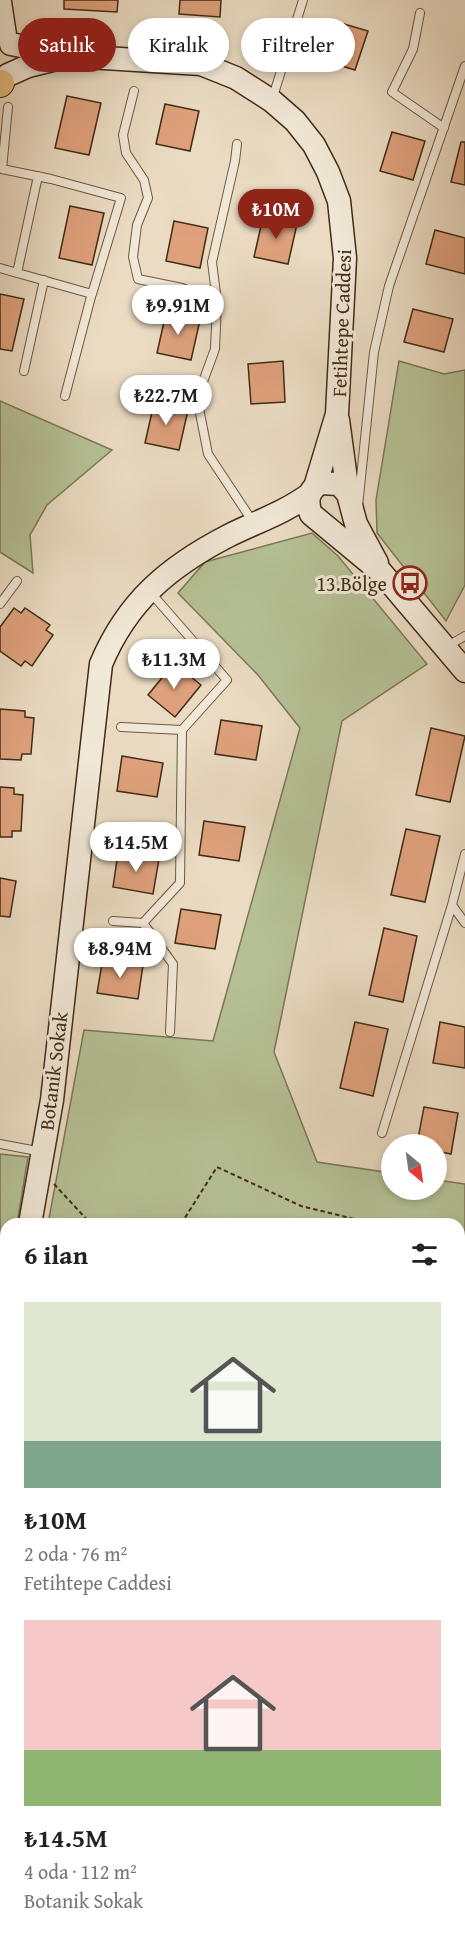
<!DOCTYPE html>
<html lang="tr">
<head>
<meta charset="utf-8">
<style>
	:root { --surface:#fff; --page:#f2f2f2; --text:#222; --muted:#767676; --accent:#8f2418 }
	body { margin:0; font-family:"Gentium Book Plus",serif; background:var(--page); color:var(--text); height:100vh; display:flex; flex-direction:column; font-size:22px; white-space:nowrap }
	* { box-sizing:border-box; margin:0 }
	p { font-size:20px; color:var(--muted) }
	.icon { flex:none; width:33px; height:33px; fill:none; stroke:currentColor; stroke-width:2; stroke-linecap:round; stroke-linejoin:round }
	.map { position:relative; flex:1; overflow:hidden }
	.drawer { position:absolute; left:0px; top:1218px; width:465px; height:720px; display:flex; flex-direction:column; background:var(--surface); border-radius:18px 18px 0 0; box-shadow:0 3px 9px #0003 }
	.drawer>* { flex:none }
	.hud { position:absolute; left:18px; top:18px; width:429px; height:54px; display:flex; gap:12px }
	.needle { width:39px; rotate:151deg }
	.tools { position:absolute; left:381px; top:1134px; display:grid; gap:12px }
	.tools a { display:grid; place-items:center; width:66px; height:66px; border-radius:50%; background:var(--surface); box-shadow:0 3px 9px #0003; font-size:30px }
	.price { position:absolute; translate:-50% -51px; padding:0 14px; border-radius:21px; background:#fff; color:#222; font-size:20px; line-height:39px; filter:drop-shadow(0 2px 3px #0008) }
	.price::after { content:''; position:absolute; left:50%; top:36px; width:18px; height:14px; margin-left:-9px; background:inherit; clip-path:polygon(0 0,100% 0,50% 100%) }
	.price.on { background:var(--accent); color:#fff }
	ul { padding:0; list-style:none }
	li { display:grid; align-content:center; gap:12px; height:318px; padding:0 24px }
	li span { display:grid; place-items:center; height:186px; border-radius:0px; color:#555 }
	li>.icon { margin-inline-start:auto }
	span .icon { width:108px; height:108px; fill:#fffc; stroke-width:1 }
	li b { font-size:26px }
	h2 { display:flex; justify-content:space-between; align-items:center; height:72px; padding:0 24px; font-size:26px }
	.pill { padding:0 21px; border-radius:27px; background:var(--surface); box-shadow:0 3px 9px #0003; font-size:21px; line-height:54px }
	.pill.on { background:var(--accent); color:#fff }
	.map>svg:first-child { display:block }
</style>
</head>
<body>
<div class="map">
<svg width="465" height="1938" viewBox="0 0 465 1938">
	<rect width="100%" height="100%" fill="#eadbc2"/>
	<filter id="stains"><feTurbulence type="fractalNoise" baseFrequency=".00333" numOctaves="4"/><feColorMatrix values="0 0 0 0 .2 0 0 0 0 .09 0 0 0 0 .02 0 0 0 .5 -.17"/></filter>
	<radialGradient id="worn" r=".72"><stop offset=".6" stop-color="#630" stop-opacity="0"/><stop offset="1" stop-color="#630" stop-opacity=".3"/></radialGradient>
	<!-- green -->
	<path fill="#b5c195" stroke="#7c7656" stroke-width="1.5" d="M399,361L444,374L465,370V585L446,621L377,533L376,500Z
		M0,401L112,450L47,505L30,535L33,573L0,552Z
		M312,533L338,556L427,664L342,721L274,1052L317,1162L391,1173L392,1190H436L437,1180L465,1184V1295H459V1224H48L84,1030L213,1041L300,728L258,675L178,593L205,562Z
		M0,1154L28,1157L17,1224H6V1294L0,1331Z
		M6,1449V1730L0,1716V1481Z
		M333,1932H448L449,1938H336Z"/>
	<!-- building -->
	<path fill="#dea17c" stroke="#422b16" stroke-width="1.5" d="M64,0H118L117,12L64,9Z
		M180,0H221L220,17L179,14Z
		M334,21L368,31L355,70L322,60Z
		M67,96L101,103L89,155L55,148Z
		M165,104L199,111L190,151L156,144Z
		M392,132L425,141L413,180L380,171Z
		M461,142H465V185L451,182Z
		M70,206L104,213L92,265L59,258Z
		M263,217L297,224L288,264L254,257Z
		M174,221L208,228L200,268L166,261Z
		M435,230L465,238V274L426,264Z
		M0,294L24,299L12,351L0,349Z
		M413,309L453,319L444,352L404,342Z
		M166,313L200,320L191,360L157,353Z
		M283,361L285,402L251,404L248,364Z
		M154,403L188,410L179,450L145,443Z
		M14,608L21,613L25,608L50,625L46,630L53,635L32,666L25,661L21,666L0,651V627Z
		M174,663L201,685L175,717L148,695Z
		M0,709L25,711V717L34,718L31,754H22L21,760L0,759Z
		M221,720L262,726L256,760L215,754Z
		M431,728L465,736L450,802L416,795Z
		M122,756L163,763L157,797L117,791Z
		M0,787L14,788V794L23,795L21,831H12V837H0Z
		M204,821L245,827L239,861L199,855Z
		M406,829L440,836L425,902L391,895Z
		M118,853L159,859L153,894L113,887Z
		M0,878L16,881L10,917L0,916Z
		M181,909L221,915L215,949L175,943Z
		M384,928L417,936L403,1002L369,995Z
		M103,958L143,965L138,999L97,993Z
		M355,1022L388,1029L373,1096L340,1088Z
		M440,1022L465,1027V1068L433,1063Z
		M424,1107L458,1113L451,1154L436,1151V1144H417Z"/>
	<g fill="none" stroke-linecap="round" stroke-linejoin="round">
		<defs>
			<path id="lane" d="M420,13L413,49L392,92L444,128
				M134,91L123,135L126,153L144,180L148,198L137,225L133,257L138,279L182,288L217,302
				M272,100L303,0
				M237,144L235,161L212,262L217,302L215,349L197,398L208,454L253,522
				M0,268L92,294L121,198L51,179L2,169L8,107
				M17,273L38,176
				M24,371L44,280
				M65,396L92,293
				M358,506L374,352L389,286L465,66
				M151,593L227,680L182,730L180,883L143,923L173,964L170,1032
				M0,604L17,581
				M446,647L465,636
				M121,727L182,730
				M465,854L452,905L465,923
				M113,921L143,923
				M382,1133L452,905
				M0,1144L42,1152
				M459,1698L465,1696"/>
			<path id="secondary" d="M0,2L5,35
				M11,44L72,56L201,64L236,78L272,101L295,121L314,145L328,172L339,201L345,258L337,414L315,487
				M8,75L28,66L64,57
				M338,420L348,494L356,524L377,563
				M348,494L339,484L320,483C308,491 306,501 311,514L381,572L465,671
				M30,1224L52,1100L101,664C127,602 168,567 228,536C256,522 284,513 310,494
				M0,1399L6,1369
				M0,1750L6,1760
				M106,1932L109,1938"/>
			<path id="primary" d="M0,84L1,83
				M0,1847L6,1845"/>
		</defs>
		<!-- lane casing -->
		<use href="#lane" stroke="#6c5741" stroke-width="10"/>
		<!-- secondary casing -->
		<use href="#secondary" stroke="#422b16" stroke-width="25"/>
		<!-- primary casing -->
		<use href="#primary" stroke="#422b16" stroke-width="28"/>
		<!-- path -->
		<path stroke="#422b16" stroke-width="2" stroke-dasharray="4.5 3" stroke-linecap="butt" d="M54,1184L91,1224
			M181,1224L217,1167L301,1206L375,1224
			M459,1230L465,1231
			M459,1734L465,1736
			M0,1909L6,1925
			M9,1932L12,1938
			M425,1932L426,1938"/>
		<!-- lane -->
		<use href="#lane" stroke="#f1e8d7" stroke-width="8"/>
		<!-- secondary -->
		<use href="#secondary" stroke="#f1e8d7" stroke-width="22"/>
		<!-- primary -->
		<use href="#primary" stroke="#e5be81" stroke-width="26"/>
	</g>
	<!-- icons -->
	<defs>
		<symbol id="bus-ring" viewBox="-11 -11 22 22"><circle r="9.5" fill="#f1e8d7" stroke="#8f2418" stroke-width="1.5"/><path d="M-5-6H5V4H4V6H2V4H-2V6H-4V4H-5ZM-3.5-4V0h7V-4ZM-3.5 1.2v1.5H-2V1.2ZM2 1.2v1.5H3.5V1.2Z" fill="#8f2418"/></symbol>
	</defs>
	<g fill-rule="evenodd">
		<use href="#bus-ring" x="391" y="564" width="38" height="38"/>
	</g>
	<g text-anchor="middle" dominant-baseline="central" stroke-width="6" stroke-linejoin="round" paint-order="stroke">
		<!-- street labels -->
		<g font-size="20" fill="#422b16" stroke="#f1e8d7">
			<text transform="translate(341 323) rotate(-88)">Fetihtepe Caddesi</text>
			<text transform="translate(53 1071) rotate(-83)">Botanik Sokak</text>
		</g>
		<!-- poi labels -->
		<g font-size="20" fill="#422b16" stroke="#f1e8d7" text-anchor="end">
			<text x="387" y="583">13.Bölge</text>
		</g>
	</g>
	<rect width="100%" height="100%" filter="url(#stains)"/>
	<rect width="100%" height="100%" fill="url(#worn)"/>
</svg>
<div class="tools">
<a><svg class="needle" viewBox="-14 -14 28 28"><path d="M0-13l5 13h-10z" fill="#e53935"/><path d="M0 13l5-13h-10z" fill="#767676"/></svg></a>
</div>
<b class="price on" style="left:276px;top:240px">₺10M</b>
<b class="price" style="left:178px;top:336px">₺9.91M</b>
<b class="price" style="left:166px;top:426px">₺22.7M</b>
<b class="price" style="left:174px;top:690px">₺11.3M</b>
<b class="price" style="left:136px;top:873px">₺14.5M</b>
<b class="price" style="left:120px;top:979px">₺8.94M</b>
<div class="hud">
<a class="pill on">Satılık</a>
<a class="pill">Kiralık</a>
<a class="pill">Filtreler</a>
</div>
<section class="drawer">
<h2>6 ilan<svg class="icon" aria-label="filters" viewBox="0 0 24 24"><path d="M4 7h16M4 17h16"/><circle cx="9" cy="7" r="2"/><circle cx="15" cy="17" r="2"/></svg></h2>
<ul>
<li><span style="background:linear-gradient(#dfe7d0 75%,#7fa58c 0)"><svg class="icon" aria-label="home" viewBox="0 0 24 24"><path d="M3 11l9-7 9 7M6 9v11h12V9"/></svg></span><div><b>₺10M</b><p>2 oda · 76 m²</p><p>Fetihtepe Caddesi</p></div></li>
<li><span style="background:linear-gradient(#f6c9c9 70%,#8fb573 0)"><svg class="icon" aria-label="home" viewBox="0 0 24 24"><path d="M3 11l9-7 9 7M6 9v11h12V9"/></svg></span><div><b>₺14.5M</b><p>4 oda · 112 m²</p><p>Botanik Sokak</p></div></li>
</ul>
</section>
</div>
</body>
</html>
